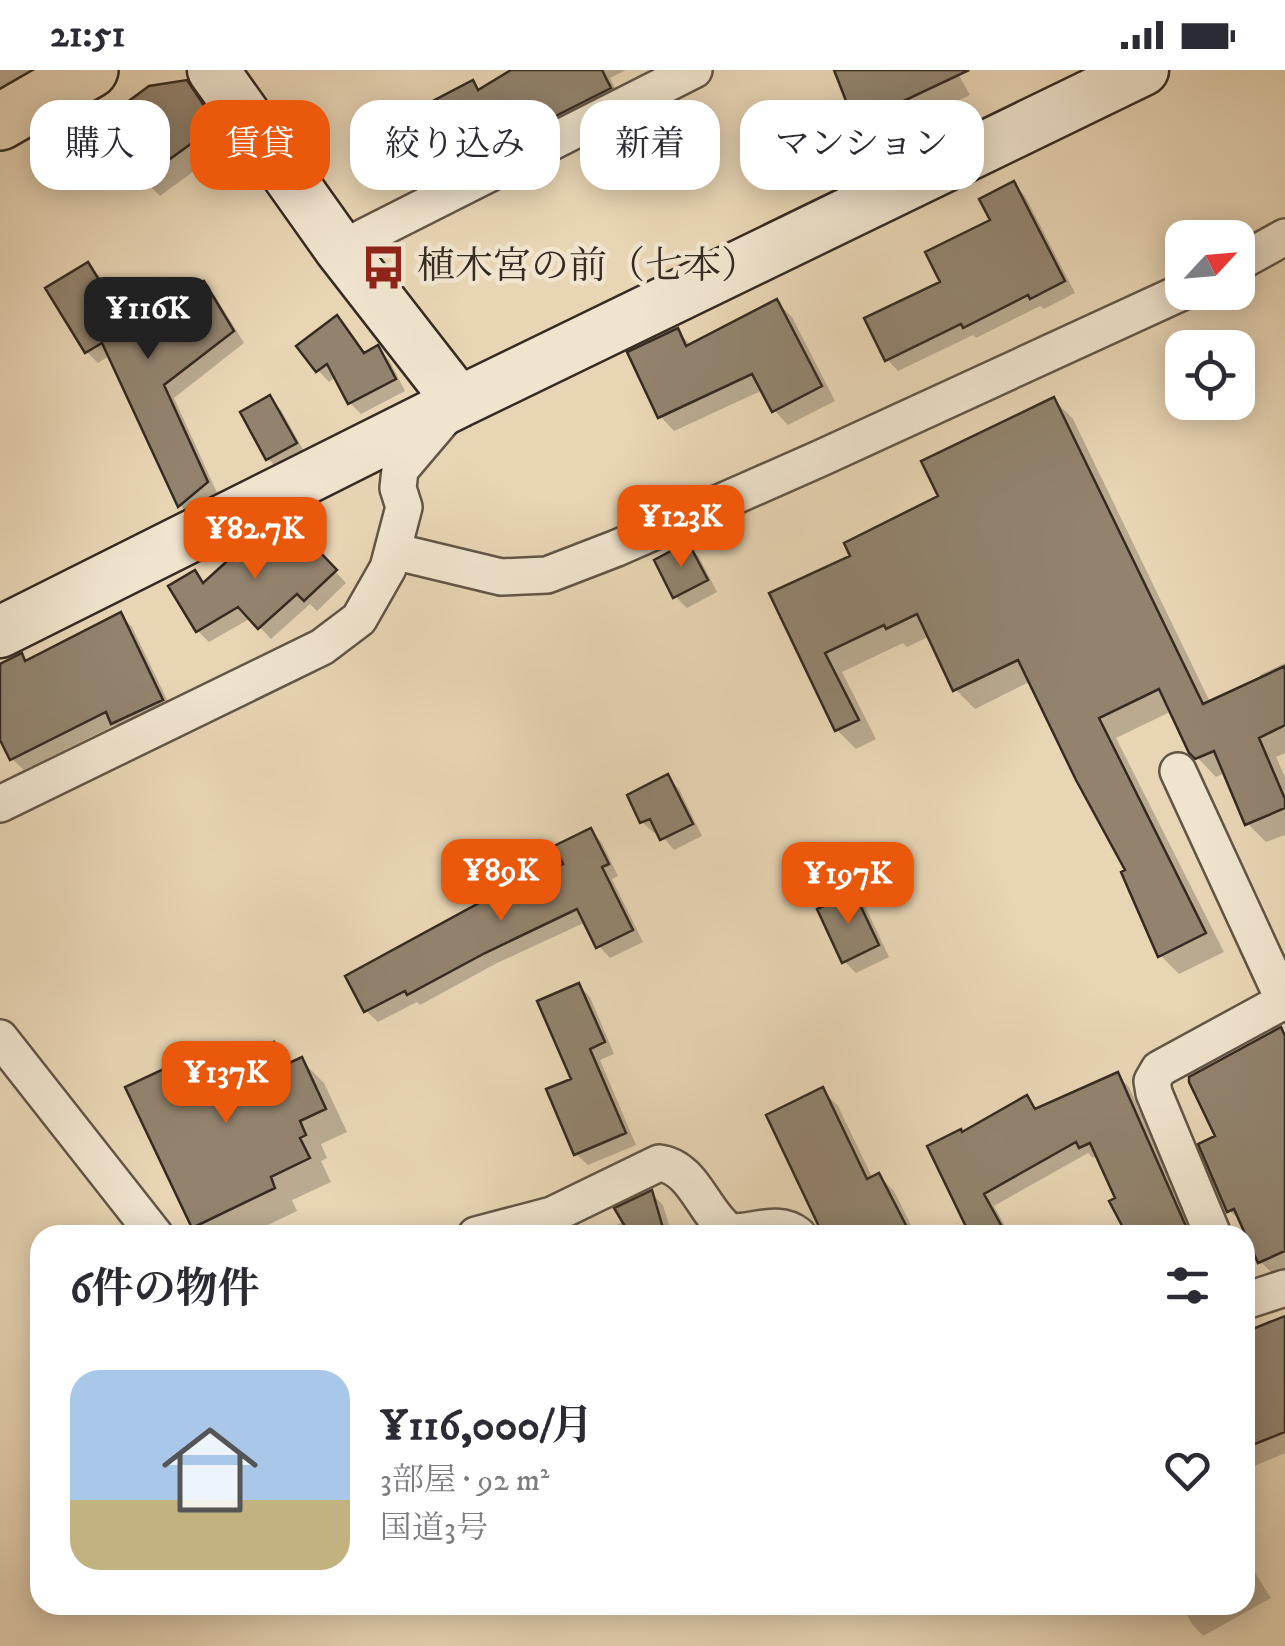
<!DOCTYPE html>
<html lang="ja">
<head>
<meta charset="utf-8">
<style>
	:root { --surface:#fff; --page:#f2f2f3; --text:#2b2b33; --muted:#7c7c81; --line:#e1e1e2; --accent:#ea580c }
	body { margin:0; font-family:"IM FELL DW Pica","Noto Serif JP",serif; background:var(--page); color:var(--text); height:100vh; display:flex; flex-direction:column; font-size:38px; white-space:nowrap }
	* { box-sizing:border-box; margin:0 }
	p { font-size:32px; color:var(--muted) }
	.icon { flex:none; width:55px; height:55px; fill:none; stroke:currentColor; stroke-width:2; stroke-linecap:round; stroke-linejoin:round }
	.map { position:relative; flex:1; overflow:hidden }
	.side { position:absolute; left:30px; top:1155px; width:1225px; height:390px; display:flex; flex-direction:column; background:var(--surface); border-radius:30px; box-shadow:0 5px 25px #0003 }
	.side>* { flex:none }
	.banner { position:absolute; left:30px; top:30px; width:1225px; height:90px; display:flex; gap:20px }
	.needle { width:65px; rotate:64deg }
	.tools { position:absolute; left:1165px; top:150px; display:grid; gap:20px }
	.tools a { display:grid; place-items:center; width:90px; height:90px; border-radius:20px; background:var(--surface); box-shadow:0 5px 25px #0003; font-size:50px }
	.price { position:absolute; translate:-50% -85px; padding:0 22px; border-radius:20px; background:var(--accent); color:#fff; font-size:32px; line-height:65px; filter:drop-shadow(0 2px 5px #0008) }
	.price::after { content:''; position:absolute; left:50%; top:60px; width:30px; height:22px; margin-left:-15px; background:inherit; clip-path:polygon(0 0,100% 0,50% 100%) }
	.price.selected { background:#222; color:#fff }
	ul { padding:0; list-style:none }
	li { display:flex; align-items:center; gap:30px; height:250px; padding:0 40px }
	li+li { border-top:2px solid var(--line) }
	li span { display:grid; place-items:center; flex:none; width:280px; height:200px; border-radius:30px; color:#555 }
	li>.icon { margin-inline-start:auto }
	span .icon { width:120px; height:120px; fill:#fffc; stroke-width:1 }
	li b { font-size:42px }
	h2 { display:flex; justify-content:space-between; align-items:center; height:120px; padding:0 40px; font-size:42px }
	.tag { padding:0 35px; border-radius:30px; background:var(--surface); box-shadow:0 5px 25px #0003; font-size:35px; line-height:90px }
	.tag.selected { background:var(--accent); color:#fff }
	.status { display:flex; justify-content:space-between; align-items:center; height:70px; padding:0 50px; background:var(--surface); direction:ltr }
	.status svg { height:28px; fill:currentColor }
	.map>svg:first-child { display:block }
</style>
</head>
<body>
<div class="status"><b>21:51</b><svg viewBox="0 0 49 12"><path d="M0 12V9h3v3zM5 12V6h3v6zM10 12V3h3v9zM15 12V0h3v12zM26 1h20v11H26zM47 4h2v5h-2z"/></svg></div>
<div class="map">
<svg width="1285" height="1576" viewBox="0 0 1285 1576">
	<rect width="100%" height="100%" fill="#e8d5b4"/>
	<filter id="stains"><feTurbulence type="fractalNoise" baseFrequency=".002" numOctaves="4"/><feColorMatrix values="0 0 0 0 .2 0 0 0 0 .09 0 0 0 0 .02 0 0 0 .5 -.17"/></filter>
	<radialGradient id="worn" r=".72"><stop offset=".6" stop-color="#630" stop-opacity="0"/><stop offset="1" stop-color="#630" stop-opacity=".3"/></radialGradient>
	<!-- shadow -->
	<path fill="#0003" d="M0,0H75L0,31Z
		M516,0H626L610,8L622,32L454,117L441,104L472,13L480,21Z
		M837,0H956L970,25L875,70L858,52Z
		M186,13L204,31L232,73L160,126L143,109L102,53Z
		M1014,114L1025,126L1075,223L1044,239L1040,236L976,268L973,265L898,301L887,289L993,151Z
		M88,195L99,206L135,266L203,215L215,226L244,273L174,328L218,425L192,447L180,435L111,285L98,293L87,282Z
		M777,232L792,247L835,331L788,355L774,340L763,320L674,361L660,346L677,261L692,276Z
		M337,249L366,285L377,278L389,290L405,321L361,344L350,333L336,307L329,312L318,300Z
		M270,328L281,340L306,385L280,400L268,389Z
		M1054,330L1073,349L1211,634L1262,609L1260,605L1285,593V683L1276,687L1285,707V765L1266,772L1247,753L1226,702L1216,707L1191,681L1172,641L1116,668L1224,882L1179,904L1160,885L1129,801L1031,611L975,639L956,620L930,566L907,577L903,573L842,602L876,669L856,679L837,660L773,524L853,487L942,428Z
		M293,457L346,513L317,541L310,534L271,569L251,548L209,572L198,561L195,503L206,514L261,488Z
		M687,475L699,487L717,522L687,538L675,526Z
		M120,545L132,557L173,642L125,664L115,655L24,700L12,689L0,664V597L21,586L28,593Z
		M668,707L679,719L702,766L674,780L658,761L654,763L642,752Z
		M591,761L602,773L618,806L612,809L643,872L610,888L599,876L586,852L497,893L420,935L417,932L378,952L366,941L348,907L566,795Z
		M853,825L865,836L889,887L856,903L844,891Z
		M579,916L590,927L614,984L600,990L636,1075L588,1095L576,1084L574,1010Z
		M1280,960L1285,965V1198L1272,1203L1261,1192L1242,1151L1229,1141L1218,1067Z
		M273,975L293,994L301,990L324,1013L347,1062L321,1074L327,1088L321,1091L331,1112L292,1130L297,1141L247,1165H203L194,1156L210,980L227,997Z
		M1117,1005L1129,1017L1195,1165H1130L1119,1129L1098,1085L1093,1088L1088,1083L994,1136L1010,1165H973L963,1064L1026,1028L1038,1040Z
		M822,1020L838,1036L873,1109L879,1106L894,1121L916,1165H826Z
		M651,1123L663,1135L672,1165H594L625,1151Z
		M1285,1249V1383L1245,1400V1265Z
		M1245,1487L1271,1528L1203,1566L1192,1554L1181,1535H1245Z"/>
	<!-- building -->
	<path fill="#92836e" stroke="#352b22" stroke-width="2.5" d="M511,0H602L611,18L439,105L406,45L473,10L478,20Z
		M834,0H969L855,54Z
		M187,10L217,55L141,110L99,53L149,16Z
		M1014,111L1065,211L1030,229L1028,225L963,258L961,254L885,291L864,248L940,212L925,182L990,150L979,129Z
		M88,192L133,265L204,211L234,261L164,315L208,412L178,437L102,273L85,283L45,218Z
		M777,229L822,316L772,342L752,304L658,348L627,282L678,258L686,276Z
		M337,245L364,283L378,275L396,309L348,334L327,294L316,302L296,276Z
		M270,325L297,373L266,390L240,342Z
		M1054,327L1203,634L1285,596V655L1259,668L1285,729V738L1245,755L1214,681L1195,689L1189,683L1159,619L1099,648L1206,863L1158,887L1121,802L1125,800L1076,710L1018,590L953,621L917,544L886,559L884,555L825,583L859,650L835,661L769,523L850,486L844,473L938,426L921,391Z
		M293,454L337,500L304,531L297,524L258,559L238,537L196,562L168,516L195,500L203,513L246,474L260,485Z
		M688,472L708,510L673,528L654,490Z
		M121,542L163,630L111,654L106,642L10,690L0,670V594L22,583L25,591Z
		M668,704L693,754L660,770L650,749L640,753L627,725Z
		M591,758L609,794L602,797L633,860L596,878L577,839L485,883L407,925L405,921L364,942L345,906L490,827L492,831L563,794L554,776Z
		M854,822L879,875L842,893L817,839Z
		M579,913L605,972L590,979L626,1063L574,1085L546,1019L571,1009L537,931Z
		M1281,957L1285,966V1181L1258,1193L1234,1139L1227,1142L1198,1074L1215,1066L1189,1012V1007Z
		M274,972L285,995L302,987L326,1039L300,1051L306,1065L300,1068L310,1088L271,1107L275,1118L192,1158L125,1017L211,977L221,997Z
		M1118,1002L1188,1161L1181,1165H1127L1109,1131L1115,1128L1090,1073L1079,1078L1076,1072L984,1124L1001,1155L981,1165H970L927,1076L961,1059L962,1062L1027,1025L1035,1039Z
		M823,1017L867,1109L879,1103L911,1165H823L766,1045Z
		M652,1120L665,1165H630L614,1138Z
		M1285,1246V1362L1245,1378V1262Z"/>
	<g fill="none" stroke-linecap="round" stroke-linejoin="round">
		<defs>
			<path id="street" d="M340,179L694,0
				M1238,193L1285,167
				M393,481L501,507L547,505L617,478L821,388L1182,222
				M1178,701L1285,933
				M0,734L322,577L359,549L388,498L404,437L398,418L400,400L445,347
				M0,968L155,1165
				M476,1165L552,1145L659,1093C694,1097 703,1143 730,1162C754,1163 778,1149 798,1165
				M1213,1165L1154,1023L1152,1011L1159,999L1284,931
				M1245,1231L1285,1218"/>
			<path id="secondary" d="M213,0L340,179L459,332
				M0,562L459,332L1143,0"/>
			<path id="highway" d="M0,52L90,0"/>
		</defs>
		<!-- street casing -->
		<use href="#street" stroke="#625646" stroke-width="40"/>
		<!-- secondary casing -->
		<use href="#secondary" stroke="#352b22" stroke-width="55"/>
		<!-- highway casing -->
		<use href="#highway" stroke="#352b22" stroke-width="60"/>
		<!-- street -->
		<use href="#street" stroke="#f0e4ce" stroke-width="35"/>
		<!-- secondary -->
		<use href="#secondary" stroke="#f0e4ce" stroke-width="50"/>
		<!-- highway -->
		<use href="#highway" stroke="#e8d5b4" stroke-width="55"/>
	</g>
	<!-- icons -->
	<defs>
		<symbol id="bus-bare" viewBox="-9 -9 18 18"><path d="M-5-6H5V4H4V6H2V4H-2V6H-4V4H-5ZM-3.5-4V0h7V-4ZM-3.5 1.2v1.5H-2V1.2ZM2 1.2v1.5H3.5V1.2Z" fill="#8f2418" stroke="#f0e4ce" stroke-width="2.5" paint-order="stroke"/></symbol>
	</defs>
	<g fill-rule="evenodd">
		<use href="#bus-bare" x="352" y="166" width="63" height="63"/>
	</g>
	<g text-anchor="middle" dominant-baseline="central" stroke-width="9" stroke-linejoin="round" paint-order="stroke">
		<!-- poi labels -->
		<g font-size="38" fill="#352b22" stroke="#f0e4ce" text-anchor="start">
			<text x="417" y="197">植木宮の前（七本）</text>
		</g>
	</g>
	<rect width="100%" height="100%" filter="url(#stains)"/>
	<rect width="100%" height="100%" fill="url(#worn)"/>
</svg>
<div class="tools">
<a><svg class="needle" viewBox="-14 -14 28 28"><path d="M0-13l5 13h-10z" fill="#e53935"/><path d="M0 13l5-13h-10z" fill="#7c7c81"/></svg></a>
<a><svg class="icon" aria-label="locate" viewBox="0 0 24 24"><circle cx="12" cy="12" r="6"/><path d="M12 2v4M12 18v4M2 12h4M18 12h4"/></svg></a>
</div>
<b class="price selected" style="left:148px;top:292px">¥116K</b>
<b class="price" style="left:681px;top:500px">¥123K</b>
<b class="price" style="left:255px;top:512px">¥82.7K</b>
<b class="price" style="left:501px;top:854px">¥89K</b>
<b class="price" style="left:848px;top:857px">¥197K</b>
<b class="price" style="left:226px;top:1056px">¥137K</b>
<div class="banner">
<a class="tag">購入</a>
<a class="tag selected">賃貸</a>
<a class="tag">絞り込み</a>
<a class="tag">新着</a>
<a class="tag">マンション</a>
</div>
<section class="side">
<h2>6件の物件<svg class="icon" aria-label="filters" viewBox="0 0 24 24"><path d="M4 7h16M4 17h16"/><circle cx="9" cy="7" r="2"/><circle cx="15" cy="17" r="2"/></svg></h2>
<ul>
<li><span style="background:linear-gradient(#a9c7e8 65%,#c2b280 0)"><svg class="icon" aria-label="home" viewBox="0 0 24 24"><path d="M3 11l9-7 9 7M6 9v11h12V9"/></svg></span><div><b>¥116,000/月</b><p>3部屋 · 92 m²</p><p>国道3号</p></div><svg class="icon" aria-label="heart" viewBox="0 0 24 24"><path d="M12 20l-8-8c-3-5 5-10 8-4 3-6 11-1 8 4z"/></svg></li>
</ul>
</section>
</div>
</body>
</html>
